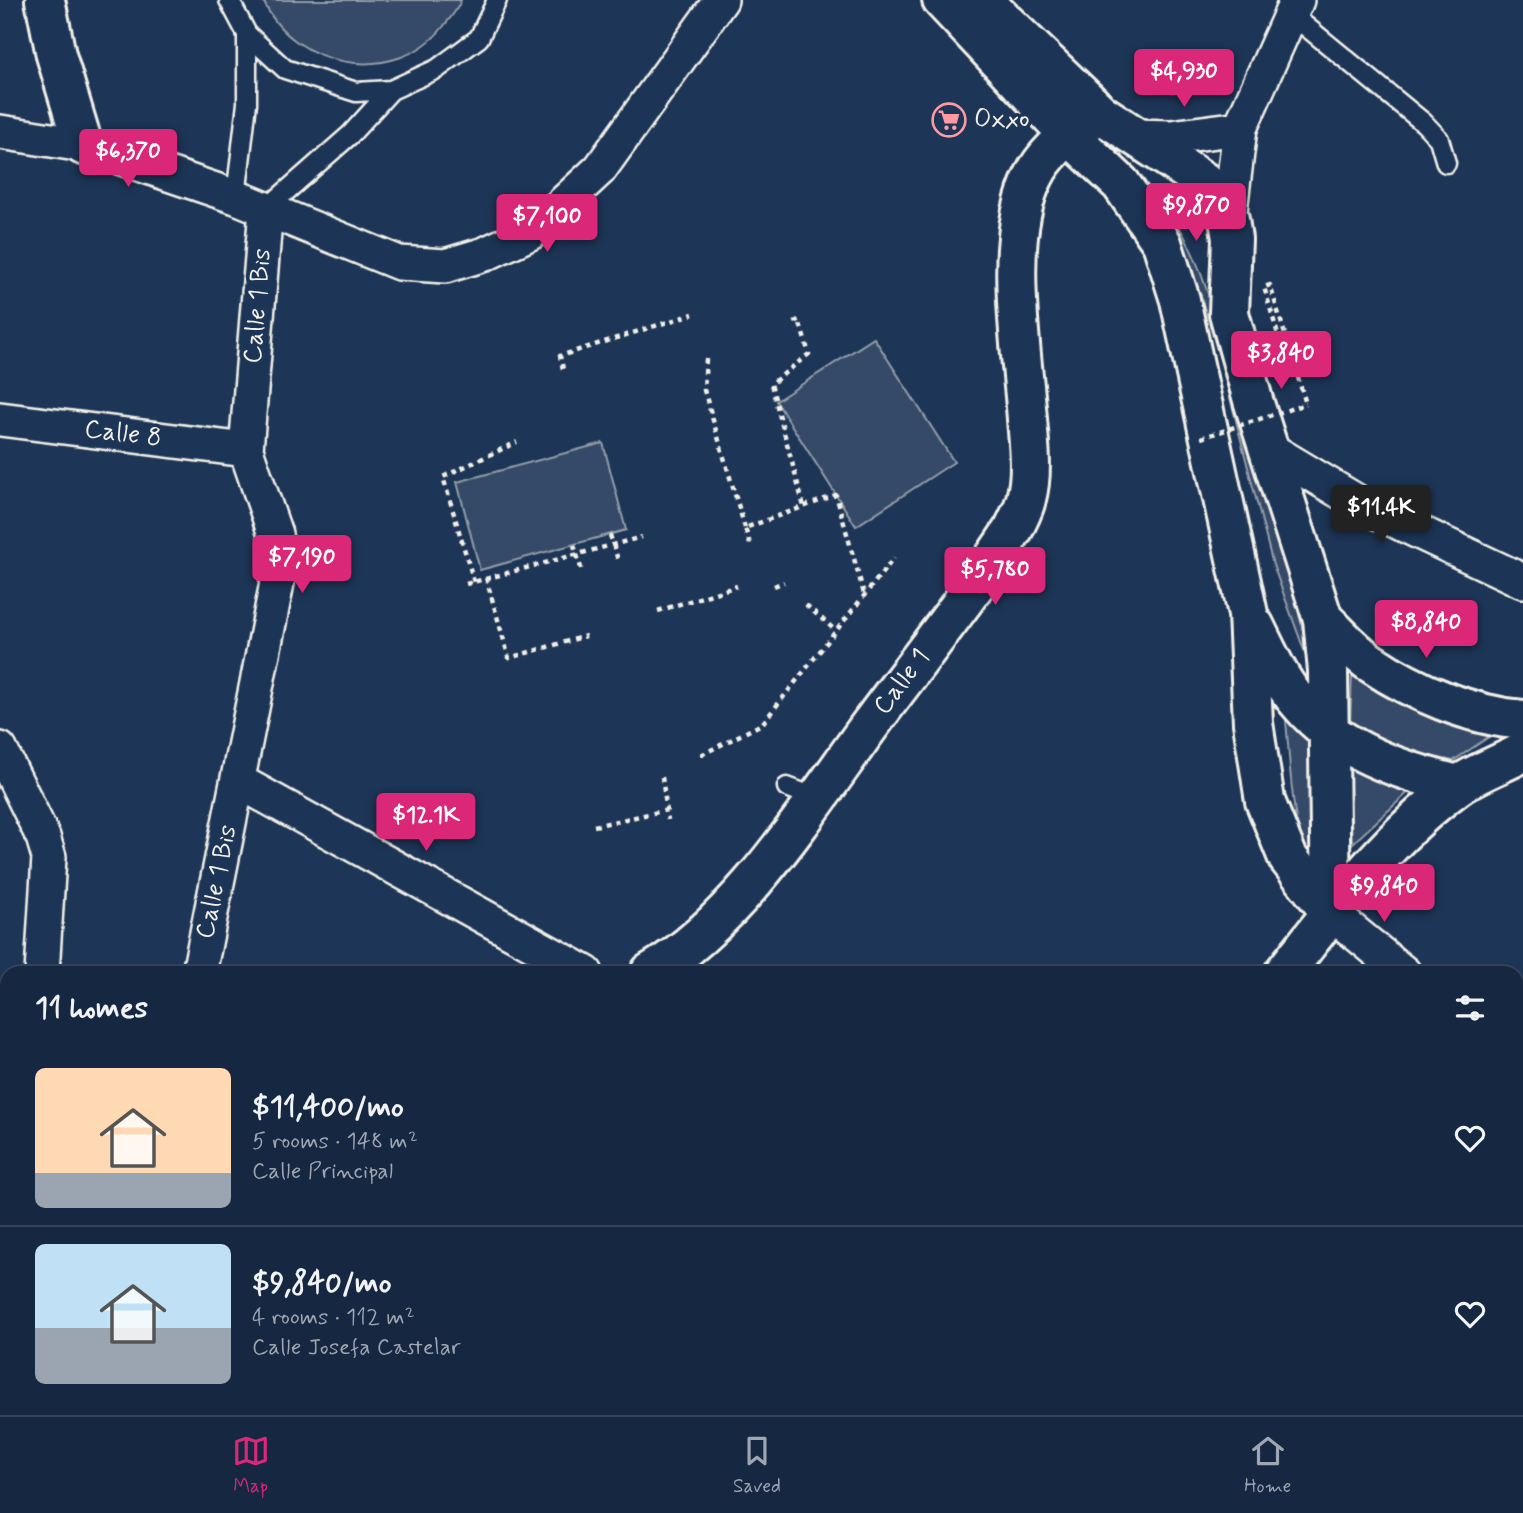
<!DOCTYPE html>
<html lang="en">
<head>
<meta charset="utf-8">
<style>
	:root { --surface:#162841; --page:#1f3048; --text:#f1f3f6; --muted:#9ea6b1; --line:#35445a; --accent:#db2777 }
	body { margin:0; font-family:Mynerve,sans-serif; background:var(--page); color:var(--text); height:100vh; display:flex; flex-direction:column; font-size:26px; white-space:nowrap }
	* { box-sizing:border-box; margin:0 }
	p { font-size:23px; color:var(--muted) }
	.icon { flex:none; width:38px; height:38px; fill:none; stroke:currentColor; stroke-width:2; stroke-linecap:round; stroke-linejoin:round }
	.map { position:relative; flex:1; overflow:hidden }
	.side { position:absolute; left:0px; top:966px; width:1524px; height:450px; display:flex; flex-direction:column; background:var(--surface); border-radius:21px 21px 0 0; box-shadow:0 4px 10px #0003,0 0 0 2px var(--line) }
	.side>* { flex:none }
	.price { position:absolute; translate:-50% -60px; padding:0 16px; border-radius:7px; background:var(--accent); color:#fff; font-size:23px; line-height:46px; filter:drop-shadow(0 2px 4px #0008) }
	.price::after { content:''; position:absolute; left:50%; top:42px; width:21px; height:16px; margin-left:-10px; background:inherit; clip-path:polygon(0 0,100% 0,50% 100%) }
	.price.current { background:#222; color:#fff }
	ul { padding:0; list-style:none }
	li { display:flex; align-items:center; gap:21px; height:175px; padding:0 35px }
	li+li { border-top:2px solid var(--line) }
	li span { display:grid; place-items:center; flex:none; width:196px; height:140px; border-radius:10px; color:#555 }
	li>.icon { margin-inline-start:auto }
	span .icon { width:84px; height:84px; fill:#fffc; stroke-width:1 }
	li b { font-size:30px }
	h2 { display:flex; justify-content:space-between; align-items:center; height:84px; padding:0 35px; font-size:30px }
	.dock { display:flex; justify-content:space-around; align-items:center; height:98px; border-top:2px solid var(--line); background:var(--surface); font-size:19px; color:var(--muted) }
	.dock a { display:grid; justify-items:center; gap:4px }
	.dock .current { color:var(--accent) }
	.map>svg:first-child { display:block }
</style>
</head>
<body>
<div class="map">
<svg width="1523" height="1415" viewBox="0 0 1523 1415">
	<rect width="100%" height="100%" fill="#1d3557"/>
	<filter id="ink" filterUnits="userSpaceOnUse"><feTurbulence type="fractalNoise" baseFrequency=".0143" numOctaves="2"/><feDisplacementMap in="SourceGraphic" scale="14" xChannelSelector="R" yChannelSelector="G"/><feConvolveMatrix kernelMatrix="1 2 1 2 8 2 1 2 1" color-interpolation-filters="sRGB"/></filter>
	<g filter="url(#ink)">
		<!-- green -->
		<path fill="#354a67" stroke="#949ea8" stroke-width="2" d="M263,0H461C458,10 450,18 443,27C396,87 292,69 263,0Z
			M1165,205C1198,249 1211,304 1228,357C1262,464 1289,573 1316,683L1273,565L1222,366L1199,290Z
			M874,338L954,462L856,526L776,401Z
			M603,443L626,530L480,570L457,482Z
			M1352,674C1392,707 1441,724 1493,734L1453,761L1383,746L1350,726Z
			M1285,711L1314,737L1312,871C1291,836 1290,754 1285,711Z
			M1349,765L1415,786L1352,844Z"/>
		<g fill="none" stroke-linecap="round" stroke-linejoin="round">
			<defs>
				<path id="lane" d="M229,0L247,34L285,69L356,92L391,90L437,69L479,38L497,0
					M1292,15L1424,123L1439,139L1446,163
					M236,197L247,103V34
					M266,209L350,135L391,90
					M787,787L816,798"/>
				<path id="street" d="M0,132L83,145L236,197L399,263L445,266L485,254L532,232L600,169L721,0
					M1132,136L1171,137L1240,128
					M1229,219L1240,128L1297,0
					M0,419L246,450
					M1271,450L1366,507L1523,581
					M0,749L43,837L49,857L42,973
					M238,781L586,973
					M1331,913L1404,973
					M199,973L280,568L275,534L246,450L266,209
					M0,1020L7,1021
					M1517,1059L1523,1063
					M1207,1415L1211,1409"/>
				<path id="secondary" d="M45,0L56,55L83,145
					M942,0L1069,135L1121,184L1162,243L1180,300L1248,614L1253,723L1265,801L1288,858L1331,913
					M982,0L1100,113L1206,183L1219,198L1229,219L1232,239L1229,313L1253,400L1323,619L1328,671L1331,913
					M1323,619C1338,633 1353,651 1371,663C1414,692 1471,716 1523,720
					M1254,625C1268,653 1280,682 1301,705C1340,751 1401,771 1458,785
					M650,973C738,922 810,807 870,725C918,660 970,596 1014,528C1018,519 1024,509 1026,499C1033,473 1029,445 1027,419C1022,351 1002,237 1034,176C1045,153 1069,134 1090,120
					M227,1415L231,1409"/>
				<path id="primary" d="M1284,973C1337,906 1387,838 1456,787C1476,772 1502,764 1523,752
					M940,1415L945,1409"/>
			</defs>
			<!-- lane casing -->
			<use href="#lane" stroke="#f4f1e8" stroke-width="23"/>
			<!-- street casing -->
			<use href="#street" stroke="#f4f1e8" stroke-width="38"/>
			<!-- secondary casing -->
			<use href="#secondary" stroke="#f4f1e8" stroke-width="44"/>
			<!-- primary casing -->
			<use href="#primary" stroke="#f4f1e8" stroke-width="44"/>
			<!-- path -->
			<path stroke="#f4f1e8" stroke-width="4.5" stroke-dasharray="5 5" stroke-linecap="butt" d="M794,322L799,320L809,354L771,384L804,507
				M1274,347L1281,345L1264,287L1270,285L1306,404
				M706,359L704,390L745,528
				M563,369L560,356L693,314
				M610,535L618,560
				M750,544L745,528L836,495L864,594
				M574,545L582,571
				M486,578L509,658L586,636
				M474,582L443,477L517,442
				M466,584L642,537
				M774,586L784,582
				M806,605L836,631
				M658,611L737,586
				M701,755L762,724L894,558
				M662,777L668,820
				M594,826L667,810
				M694,1409L703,1415
				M805,1409L814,1415
				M712,1415L716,1409
				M794,1415L798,1409"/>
			<!-- lane -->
			<use href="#lane" stroke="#1d3557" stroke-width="18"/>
			<!-- street -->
			<use href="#street" stroke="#1d3557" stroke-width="33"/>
			<!-- secondary -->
			<use href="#secondary" stroke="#1d3557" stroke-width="38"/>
			<!-- primary -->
			<use href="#primary" stroke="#1d3557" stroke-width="38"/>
			<!-- path-bridge -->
			<path stroke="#f4f1e8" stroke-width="4.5" stroke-dasharray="5 5" stroke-linecap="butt" d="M1201,438L1306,404"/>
		</g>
	</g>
	<!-- icons -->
	<defs>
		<symbol id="supermarket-ring" viewBox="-11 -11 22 22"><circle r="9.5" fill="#1d3557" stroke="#ff9aa2" stroke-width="1.5"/><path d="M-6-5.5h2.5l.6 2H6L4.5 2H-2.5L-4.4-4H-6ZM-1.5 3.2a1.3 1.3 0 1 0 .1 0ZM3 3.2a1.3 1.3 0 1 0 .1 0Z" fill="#ff9aa2"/></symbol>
	</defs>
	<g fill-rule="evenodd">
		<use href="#supermarket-ring" x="930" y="101" width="38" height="38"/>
	</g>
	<g text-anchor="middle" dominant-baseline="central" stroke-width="7" stroke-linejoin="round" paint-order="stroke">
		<!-- poi labels -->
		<g font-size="26" fill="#f4f1e8" stroke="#1d3557" text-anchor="start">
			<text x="974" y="120">Oxxo</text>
		</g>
		<!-- street labels -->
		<g font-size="26" fill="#f4f1e8" stroke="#1d3557">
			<text transform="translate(258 306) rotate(-85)">Calle 1 Bis</text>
			<text transform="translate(123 434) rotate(7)">Calle 8</text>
			<text transform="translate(902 682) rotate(-53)">Calle 1</text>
			<text transform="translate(217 882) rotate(-78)">Calle 1 Bis</text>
		</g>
	</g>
</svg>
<b class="price" style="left:1184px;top:109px">$4,930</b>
<b class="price" style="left:128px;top:189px">$6,370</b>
<b class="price" style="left:1196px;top:243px">$9,870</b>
<b class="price" style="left:547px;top:254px">$7,100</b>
<b class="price" style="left:1281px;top:391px">$3,840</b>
<b class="price current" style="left:1381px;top:545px">$11.4K</b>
<b class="price" style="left:302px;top:595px">$7,190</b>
<b class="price" style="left:995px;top:607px">$5,780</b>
<b class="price" style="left:1426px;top:660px">$8,840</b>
<b class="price" style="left:426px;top:853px">$12.1K</b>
<b class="price" style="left:1384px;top:924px">$9,840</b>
<section class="side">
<h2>11 homes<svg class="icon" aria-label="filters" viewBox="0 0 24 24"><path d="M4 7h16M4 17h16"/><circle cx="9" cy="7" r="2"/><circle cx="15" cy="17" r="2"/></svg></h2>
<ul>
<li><span style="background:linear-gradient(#ffd9b3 75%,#9aa5b1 0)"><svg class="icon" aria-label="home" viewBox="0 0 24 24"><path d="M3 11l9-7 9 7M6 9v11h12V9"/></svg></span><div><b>$11,400/mo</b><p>5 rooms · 148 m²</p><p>Calle Principal</p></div><svg class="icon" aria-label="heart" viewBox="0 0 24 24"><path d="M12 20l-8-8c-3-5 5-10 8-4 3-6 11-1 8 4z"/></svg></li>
<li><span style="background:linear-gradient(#bfe0f5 60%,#9aa5b1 0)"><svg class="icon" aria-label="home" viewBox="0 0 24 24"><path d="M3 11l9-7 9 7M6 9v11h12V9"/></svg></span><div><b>$9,840/mo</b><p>4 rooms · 112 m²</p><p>Calle Josefa Castelar</p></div><svg class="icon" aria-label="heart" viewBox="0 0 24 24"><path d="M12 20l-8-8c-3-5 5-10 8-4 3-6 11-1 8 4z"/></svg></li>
</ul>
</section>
</div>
<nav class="dock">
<a class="current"><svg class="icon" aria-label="map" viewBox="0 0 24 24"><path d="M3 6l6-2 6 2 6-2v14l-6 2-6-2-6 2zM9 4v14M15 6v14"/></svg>Map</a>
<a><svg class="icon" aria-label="saved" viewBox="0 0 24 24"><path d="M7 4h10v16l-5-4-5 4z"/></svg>Saved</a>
<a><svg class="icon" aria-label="home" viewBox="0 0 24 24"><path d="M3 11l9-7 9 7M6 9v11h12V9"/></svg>Home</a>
</nav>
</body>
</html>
